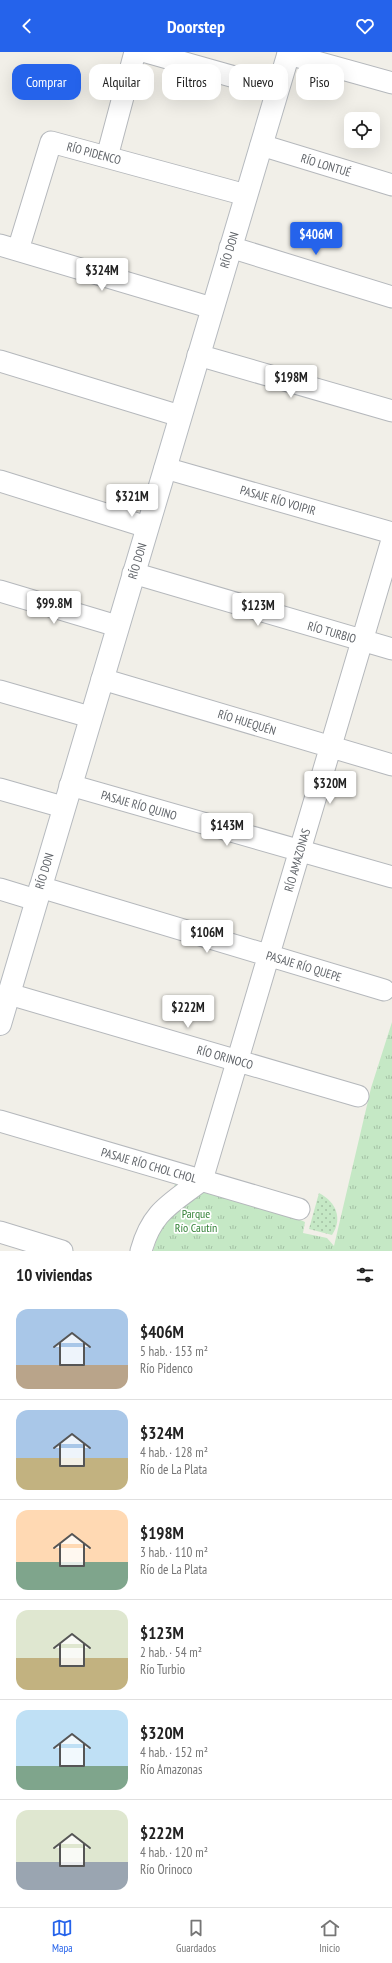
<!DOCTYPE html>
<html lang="es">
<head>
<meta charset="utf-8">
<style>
	:root { --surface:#fff; --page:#f6f6f6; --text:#222; --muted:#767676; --line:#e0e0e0; --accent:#2563eb }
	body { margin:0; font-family:"PT Sans Narrow",sans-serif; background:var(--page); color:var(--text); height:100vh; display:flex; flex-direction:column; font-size:15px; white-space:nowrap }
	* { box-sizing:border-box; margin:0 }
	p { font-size:13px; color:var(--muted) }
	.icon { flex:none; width:22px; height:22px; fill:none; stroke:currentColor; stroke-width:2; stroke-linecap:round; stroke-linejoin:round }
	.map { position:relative; height:1199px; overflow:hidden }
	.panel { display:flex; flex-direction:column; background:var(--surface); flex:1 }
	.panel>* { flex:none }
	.guide { position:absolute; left:12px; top:12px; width:368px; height:36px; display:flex; gap:8px }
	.fabs { position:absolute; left:344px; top:60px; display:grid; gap:8px }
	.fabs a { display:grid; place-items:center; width:36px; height:36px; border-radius:8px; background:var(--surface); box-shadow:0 4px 16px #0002; font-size:20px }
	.price { position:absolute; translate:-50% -34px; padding:0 9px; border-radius:4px; background:#fff; color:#222; font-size:13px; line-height:26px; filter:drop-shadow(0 1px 2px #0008) }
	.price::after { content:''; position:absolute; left:50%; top:24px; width:12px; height:9px; margin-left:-6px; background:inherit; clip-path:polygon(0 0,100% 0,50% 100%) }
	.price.selected { background:var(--accent); color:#fff }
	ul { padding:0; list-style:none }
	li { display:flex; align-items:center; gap:12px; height:100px; padding:0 16px }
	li+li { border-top:1px solid var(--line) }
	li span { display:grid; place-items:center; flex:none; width:112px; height:80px; border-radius:12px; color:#555 }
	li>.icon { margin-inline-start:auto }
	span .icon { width:48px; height:48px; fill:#fffc; stroke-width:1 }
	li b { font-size:17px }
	h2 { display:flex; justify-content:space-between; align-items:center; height:48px; padding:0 16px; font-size:17px }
	.pill { padding:0 14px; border-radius:12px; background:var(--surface); box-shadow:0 4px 16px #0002; font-size:14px; line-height:36px }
	.pill.selected { background:var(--accent); color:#fff }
	header { display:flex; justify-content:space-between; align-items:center; height:52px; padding:0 16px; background:var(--accent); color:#fff; font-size:18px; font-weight:800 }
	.dock { display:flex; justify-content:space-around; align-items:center; height:56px; border-top:1px solid var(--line); background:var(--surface); font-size:11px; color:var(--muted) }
	.dock a { display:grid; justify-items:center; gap:2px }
	.dock .selected { color:var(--accent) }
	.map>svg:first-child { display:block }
</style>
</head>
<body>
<header><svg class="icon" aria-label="back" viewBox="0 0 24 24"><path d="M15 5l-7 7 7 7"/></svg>Doorstep<svg class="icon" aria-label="heart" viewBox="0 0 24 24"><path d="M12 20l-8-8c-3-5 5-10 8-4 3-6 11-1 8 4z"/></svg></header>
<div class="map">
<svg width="392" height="1199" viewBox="0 0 392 1199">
	<defs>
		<pattern id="grass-dots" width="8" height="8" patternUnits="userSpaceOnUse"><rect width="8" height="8" fill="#c5e8c5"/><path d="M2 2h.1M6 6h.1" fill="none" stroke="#a3c0a4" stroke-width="1.8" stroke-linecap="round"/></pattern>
		<pattern id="park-tufts" width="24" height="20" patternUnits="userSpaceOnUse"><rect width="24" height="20" fill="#c5e8c5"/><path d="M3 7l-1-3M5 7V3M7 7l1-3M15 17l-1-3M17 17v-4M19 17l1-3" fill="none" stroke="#a3c0a4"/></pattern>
	</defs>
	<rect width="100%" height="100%" fill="#f1efe8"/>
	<!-- grass -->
	<path fill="url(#grass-dots)" d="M319,1141C336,1150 343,1166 332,1183L309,1177Z"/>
	<!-- park -->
	<path fill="url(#park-tufts)" d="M392,970V1199H153L175,1132L279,1158L305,1170L303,1181L327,1186L334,1194L371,1036Z"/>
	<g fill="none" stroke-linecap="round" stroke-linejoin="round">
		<defs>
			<path id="street" d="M146,0L277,37
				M288,2L392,31
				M261,93L392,133
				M107,105L135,0
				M0,193L212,256
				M230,195L392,245
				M18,198L51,90L246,143
				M198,303L392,359
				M0,309L180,364
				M165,416L392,481
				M0,429L147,475
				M133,521L392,597
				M0,539L117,574
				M102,627L392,713
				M0,639L90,665
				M70,733L392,825
				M0,737L63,755
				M40,835L384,938
				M0,837L36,848
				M9,942L358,1044
				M0,1069L299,1157
				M0,1180L62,1199
				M141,1199C152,1159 171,1152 202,1128L392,488"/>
			<path id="secondary" d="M0,972L289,0"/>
		</defs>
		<!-- street casing -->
		<use href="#street" stroke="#b5b8bc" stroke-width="23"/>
		<!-- secondary casing -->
		<use href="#secondary" stroke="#b6babf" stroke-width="24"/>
		<!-- street -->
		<use href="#street" stroke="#fff" stroke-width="21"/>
		<!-- secondary -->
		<use href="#secondary" stroke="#fff" stroke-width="22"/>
	</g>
	<g text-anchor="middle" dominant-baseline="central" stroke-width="3.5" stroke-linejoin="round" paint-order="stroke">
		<!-- street labels -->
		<g font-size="12" fill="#5f6368" stroke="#fff">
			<text transform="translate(94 101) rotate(15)">RÍO PIDENCO</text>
			<text transform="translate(326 113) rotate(17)">RÍO LONTUÉ</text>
			<text transform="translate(229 198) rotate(-73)">RÍO DON</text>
			<text transform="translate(278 448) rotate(16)">PASAJE RÍO VOIPIR</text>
			<text transform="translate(137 509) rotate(-73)">RÍO DON</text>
			<text transform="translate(332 580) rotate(16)">RÍO TURBIO</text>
			<text transform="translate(247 670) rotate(17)">RÍO HUEQUÉN</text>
			<text transform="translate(139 753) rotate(16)">PASAJE RÍO QUINO</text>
			<text transform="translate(297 808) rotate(-74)">RÍO AMAZONAS</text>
			<text transform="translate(44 819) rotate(-73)">RÍO DON</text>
			<text transform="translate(304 914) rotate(17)">PASAJE RÍO QUEPE</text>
			<text transform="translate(225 1005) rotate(16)">RÍO ORINOCO</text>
			<text transform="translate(149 1113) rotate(16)">PASAJE RÍO CHOL CHOL</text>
		</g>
		<!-- park labels -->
		<g font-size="12" fill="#348238" stroke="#fff">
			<text x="196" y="1161">Parque<tspan x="196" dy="14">Río Cautín</tspan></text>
		</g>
	</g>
</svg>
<div class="fabs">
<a><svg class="icon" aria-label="locate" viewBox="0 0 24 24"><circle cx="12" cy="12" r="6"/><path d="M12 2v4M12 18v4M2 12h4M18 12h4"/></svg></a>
</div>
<b class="price selected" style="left:316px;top:204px">$406M</b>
<b class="price" style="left:102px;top:240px">$324M</b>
<b class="price" style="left:291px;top:347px">$198M</b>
<b class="price" style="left:132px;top:466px">$321M</b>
<b class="price" style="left:54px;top:573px">$99.8M</b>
<b class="price" style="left:258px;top:575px">$123M</b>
<b class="price" style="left:330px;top:753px">$320M</b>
<b class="price" style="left:227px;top:795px">$143M</b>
<b class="price" style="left:207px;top:902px">$106M</b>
<b class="price" style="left:188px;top:977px">$222M</b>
<div class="guide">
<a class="pill selected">Comprar</a>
<a class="pill">Alquilar</a>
<a class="pill">Filtros</a>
<a class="pill">Nuevo</a>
<a class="pill">Piso</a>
</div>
</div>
<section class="panel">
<h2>10 viviendas<svg class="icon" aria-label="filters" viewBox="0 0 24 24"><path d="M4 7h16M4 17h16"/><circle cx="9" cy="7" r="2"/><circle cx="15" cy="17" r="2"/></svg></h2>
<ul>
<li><span style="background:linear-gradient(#a9c7e8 70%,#b9a48a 0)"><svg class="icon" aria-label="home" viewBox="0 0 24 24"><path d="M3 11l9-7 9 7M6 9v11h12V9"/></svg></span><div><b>$406M</b><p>5 hab. · 153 m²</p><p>Río Pidenco</p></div></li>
<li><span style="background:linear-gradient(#a9c7e8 60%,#c2b280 0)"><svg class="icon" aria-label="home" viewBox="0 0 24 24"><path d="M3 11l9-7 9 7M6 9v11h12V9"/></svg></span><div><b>$324M</b><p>4 hab. · 128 m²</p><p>Río de La Plata</p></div></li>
<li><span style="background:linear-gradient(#ffd9b3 65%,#7fa58c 0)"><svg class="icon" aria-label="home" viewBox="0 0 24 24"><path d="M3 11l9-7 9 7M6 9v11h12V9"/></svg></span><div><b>$198M</b><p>3 hab. · 110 m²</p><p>Río de La Plata</p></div></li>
<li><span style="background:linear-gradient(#dfe7d0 60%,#c2b280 0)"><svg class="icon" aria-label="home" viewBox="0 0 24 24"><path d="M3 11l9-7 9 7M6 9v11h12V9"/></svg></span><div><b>$123M</b><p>2 hab. · 54 m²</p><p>Río Turbio</p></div></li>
<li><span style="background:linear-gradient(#bfe0f5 70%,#7fa58c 0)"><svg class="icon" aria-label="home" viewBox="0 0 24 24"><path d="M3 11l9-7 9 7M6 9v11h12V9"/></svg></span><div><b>$320M</b><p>4 hab. · 152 m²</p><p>Río Amazonas</p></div></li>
<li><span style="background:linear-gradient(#dfe7d0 65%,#9aa5b1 0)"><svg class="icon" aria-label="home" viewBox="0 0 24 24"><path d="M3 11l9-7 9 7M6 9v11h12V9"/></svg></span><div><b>$222M</b><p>4 hab. · 120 m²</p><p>Río Orinoco</p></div></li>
</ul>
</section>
<nav class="dock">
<a class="selected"><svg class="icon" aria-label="map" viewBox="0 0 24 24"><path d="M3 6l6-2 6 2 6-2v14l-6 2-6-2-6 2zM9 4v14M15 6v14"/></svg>Mapa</a>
<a><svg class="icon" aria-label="saved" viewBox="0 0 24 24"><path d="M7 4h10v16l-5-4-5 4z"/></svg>Guardados</a>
<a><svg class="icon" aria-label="home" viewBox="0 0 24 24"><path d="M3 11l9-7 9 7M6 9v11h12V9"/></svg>Inicio</a>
</nav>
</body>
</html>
